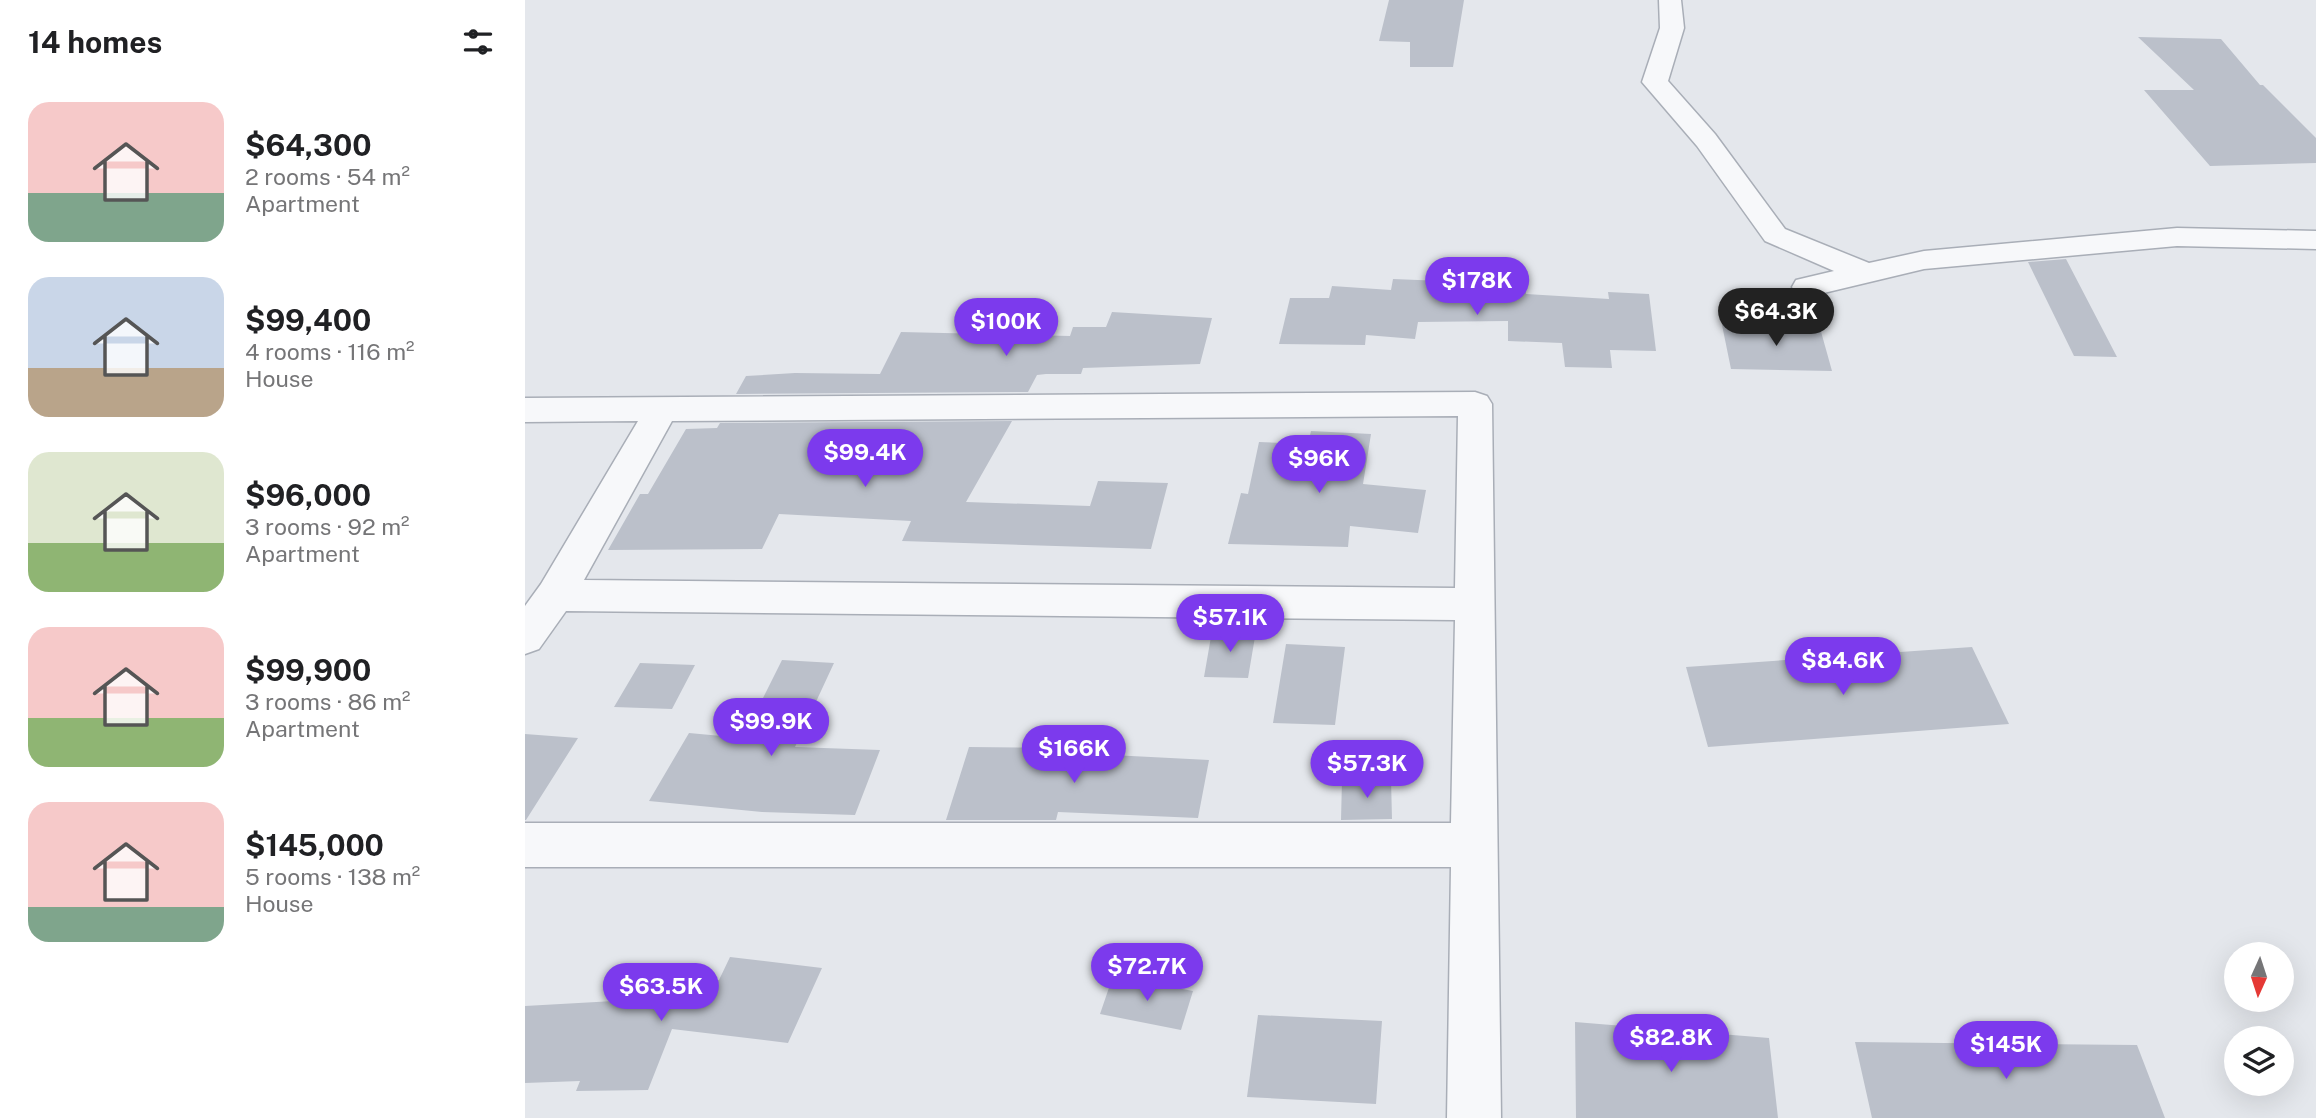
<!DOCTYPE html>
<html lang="en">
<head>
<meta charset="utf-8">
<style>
	:root { --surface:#fff; --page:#f2f2f2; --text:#202124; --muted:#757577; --accent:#7c3aed }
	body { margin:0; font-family:"Public Sans",sans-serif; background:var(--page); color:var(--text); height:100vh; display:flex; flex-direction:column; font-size:26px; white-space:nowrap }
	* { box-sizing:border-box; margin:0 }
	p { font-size:23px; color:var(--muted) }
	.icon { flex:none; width:38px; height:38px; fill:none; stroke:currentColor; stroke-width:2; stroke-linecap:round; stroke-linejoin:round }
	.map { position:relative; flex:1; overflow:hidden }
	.sheet { display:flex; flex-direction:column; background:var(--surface); width:525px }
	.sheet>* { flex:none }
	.needle { width:46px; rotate:183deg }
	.tools { position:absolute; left:1699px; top:942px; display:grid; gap:14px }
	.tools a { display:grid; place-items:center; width:70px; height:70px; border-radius:50%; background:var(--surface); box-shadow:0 7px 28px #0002; font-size:35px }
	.price { position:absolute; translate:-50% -60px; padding:0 16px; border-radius:24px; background:var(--accent); color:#fff; font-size:23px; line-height:46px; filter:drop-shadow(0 2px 4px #0008) }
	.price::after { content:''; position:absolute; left:50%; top:42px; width:21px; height:16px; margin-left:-10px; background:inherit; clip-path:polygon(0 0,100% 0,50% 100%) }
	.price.on { background:#222; color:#fff }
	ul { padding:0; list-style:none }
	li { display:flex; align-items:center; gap:21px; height:175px; padding:0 28px }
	li span { display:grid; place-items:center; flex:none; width:196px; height:140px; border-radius:21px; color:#555 }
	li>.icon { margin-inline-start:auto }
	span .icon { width:84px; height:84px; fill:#fffc; stroke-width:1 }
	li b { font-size:30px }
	h2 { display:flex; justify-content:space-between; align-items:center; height:84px; padding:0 28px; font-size:30px }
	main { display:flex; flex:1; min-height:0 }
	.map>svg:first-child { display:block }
</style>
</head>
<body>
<main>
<section class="sheet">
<h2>14 homes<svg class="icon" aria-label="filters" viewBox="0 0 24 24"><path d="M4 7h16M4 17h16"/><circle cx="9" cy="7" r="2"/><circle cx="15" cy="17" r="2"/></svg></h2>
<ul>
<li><span style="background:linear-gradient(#f6c9c9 65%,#7fa58c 0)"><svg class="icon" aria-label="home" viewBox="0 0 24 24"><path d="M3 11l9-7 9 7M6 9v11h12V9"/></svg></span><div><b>$64,300</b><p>2 rooms · 54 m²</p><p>Apartment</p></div></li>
<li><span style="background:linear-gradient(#c9d6e8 65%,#b9a48a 0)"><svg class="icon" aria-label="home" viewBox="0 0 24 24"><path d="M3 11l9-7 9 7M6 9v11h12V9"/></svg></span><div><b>$99,400</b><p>4 rooms · 116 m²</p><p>House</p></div></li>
<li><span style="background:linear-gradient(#dfe7d0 65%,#8fb573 0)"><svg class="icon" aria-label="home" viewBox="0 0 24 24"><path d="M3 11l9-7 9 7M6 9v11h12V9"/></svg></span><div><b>$96,000</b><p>3 rooms · 92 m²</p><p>Apartment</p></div></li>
<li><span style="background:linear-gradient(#f6c9c9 65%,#8fb573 0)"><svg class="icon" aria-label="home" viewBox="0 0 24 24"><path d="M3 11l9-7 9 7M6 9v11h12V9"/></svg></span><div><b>$99,900</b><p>3 rooms · 86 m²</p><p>Apartment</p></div></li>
<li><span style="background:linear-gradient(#f6c9c9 75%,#7fa58c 0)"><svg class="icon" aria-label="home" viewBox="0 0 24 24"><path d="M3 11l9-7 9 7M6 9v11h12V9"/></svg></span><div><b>$145,000</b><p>5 rooms · 138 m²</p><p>House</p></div></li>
</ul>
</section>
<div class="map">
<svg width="1791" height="1118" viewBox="0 0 1791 1118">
	<rect width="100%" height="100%" fill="#e4e7ec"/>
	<!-- building -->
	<path fill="#bbc0ca" d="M864,0H939L928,67H885V42L854,41Z
		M1613,37L1696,39L1735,85H1738L1791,138V163L1685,166L1619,90H1669Z
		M1541,259L1592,357L1549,356L1503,262Z
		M868,279L918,281V283H1000L1001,294L1084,299L1083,292L1124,294L1131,351L1085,350L1087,368L1040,367L1037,343L983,341V321L893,322L890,339L841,335L840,345L754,344L765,298H804L807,286L866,290Z
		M587,312L687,318L675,364L558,368L556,374H521L512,375L503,392L211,394L221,376L270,373L355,374L376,332L545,336L548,327H581Z
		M1197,325L1295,328L1307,371L1206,369Z
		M487,421L441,502L565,506L573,481L643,483L626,549L377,541L386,521L254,514L237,549L83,550L115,494H123L161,429L192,428L195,423Z
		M786,431L846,434L838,484L901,490L893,533L825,526L823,547L703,544L716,493L723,494L734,442L783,444Z
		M687,631H731L723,678L679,677Z
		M761,644L820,647L810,725L748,723Z
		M1447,647L1484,724L1183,747L1161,667Z
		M257,660L309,663L270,747L355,750L330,815L237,812L124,801L164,733L218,738Z
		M115,663L170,665L147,709L89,707Z
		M0,734L53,738L1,820H0Z
		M444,747L549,748L548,753L684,760L673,818L533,812L531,820H421Z
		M866,779L867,819L816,820L817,780Z
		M205,957L297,968L263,1043L147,1029L123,1090L51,1091L55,1081L0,1083V1006L89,1001L98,981L194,980Z
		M588,976L668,991L656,1030L575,1014Z
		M733,1015L857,1021L851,1104L722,1097Z
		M1050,1022L1244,1038L1253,1118H1051Z
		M1330,1042L1612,1045L1640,1118H1347Z"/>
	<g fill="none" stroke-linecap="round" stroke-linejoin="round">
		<defs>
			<path id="minor" d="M1134,0H1156L1159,28L1143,81L1190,134L1260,229L1344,263L1399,251L1652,228L1791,231V249L1652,246L1399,269L1282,297L1271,294L1267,287L1271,280L1309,271L1240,241L1172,146L1117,82L1135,28Z
				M950,392L962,396L967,404L976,1118H922L926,867H0V823H926L930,620L41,611L14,649L0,654V606L16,584L113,421L0,422V398ZM933,416L930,588L59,580L147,421Z"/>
		</defs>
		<!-- minor casing -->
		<use href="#minor" stroke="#a9aeb7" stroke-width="3"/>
		<!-- minor -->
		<use href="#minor" fill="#f7f8fa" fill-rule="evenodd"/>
	</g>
</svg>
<div class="tools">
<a><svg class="needle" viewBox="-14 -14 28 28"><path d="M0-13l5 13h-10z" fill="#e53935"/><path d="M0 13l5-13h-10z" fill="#757577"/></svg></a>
<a><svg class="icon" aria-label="layers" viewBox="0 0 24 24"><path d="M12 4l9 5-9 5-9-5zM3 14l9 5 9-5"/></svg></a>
</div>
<b class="price" style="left:952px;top:317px">$178K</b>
<b class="price on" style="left:1251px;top:348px">$64.3K</b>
<b class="price" style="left:481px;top:358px">$100K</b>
<b class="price" style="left:340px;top:489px">$99.4K</b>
<b class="price" style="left:794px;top:495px">$96K</b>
<b class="price" style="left:705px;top:654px">$57.1K</b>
<b class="price" style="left:1318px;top:697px">$84.6K</b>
<b class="price" style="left:246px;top:758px">$99.9K</b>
<b class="price" style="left:549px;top:785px">$166K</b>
<b class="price" style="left:842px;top:800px">$57.3K</b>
<b class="price" style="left:622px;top:1003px">$72.7K</b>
<b class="price" style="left:136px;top:1023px">$63.5K</b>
<b class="price" style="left:1146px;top:1074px">$82.8K</b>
<b class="price" style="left:1481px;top:1081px">$145K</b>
</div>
</main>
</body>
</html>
